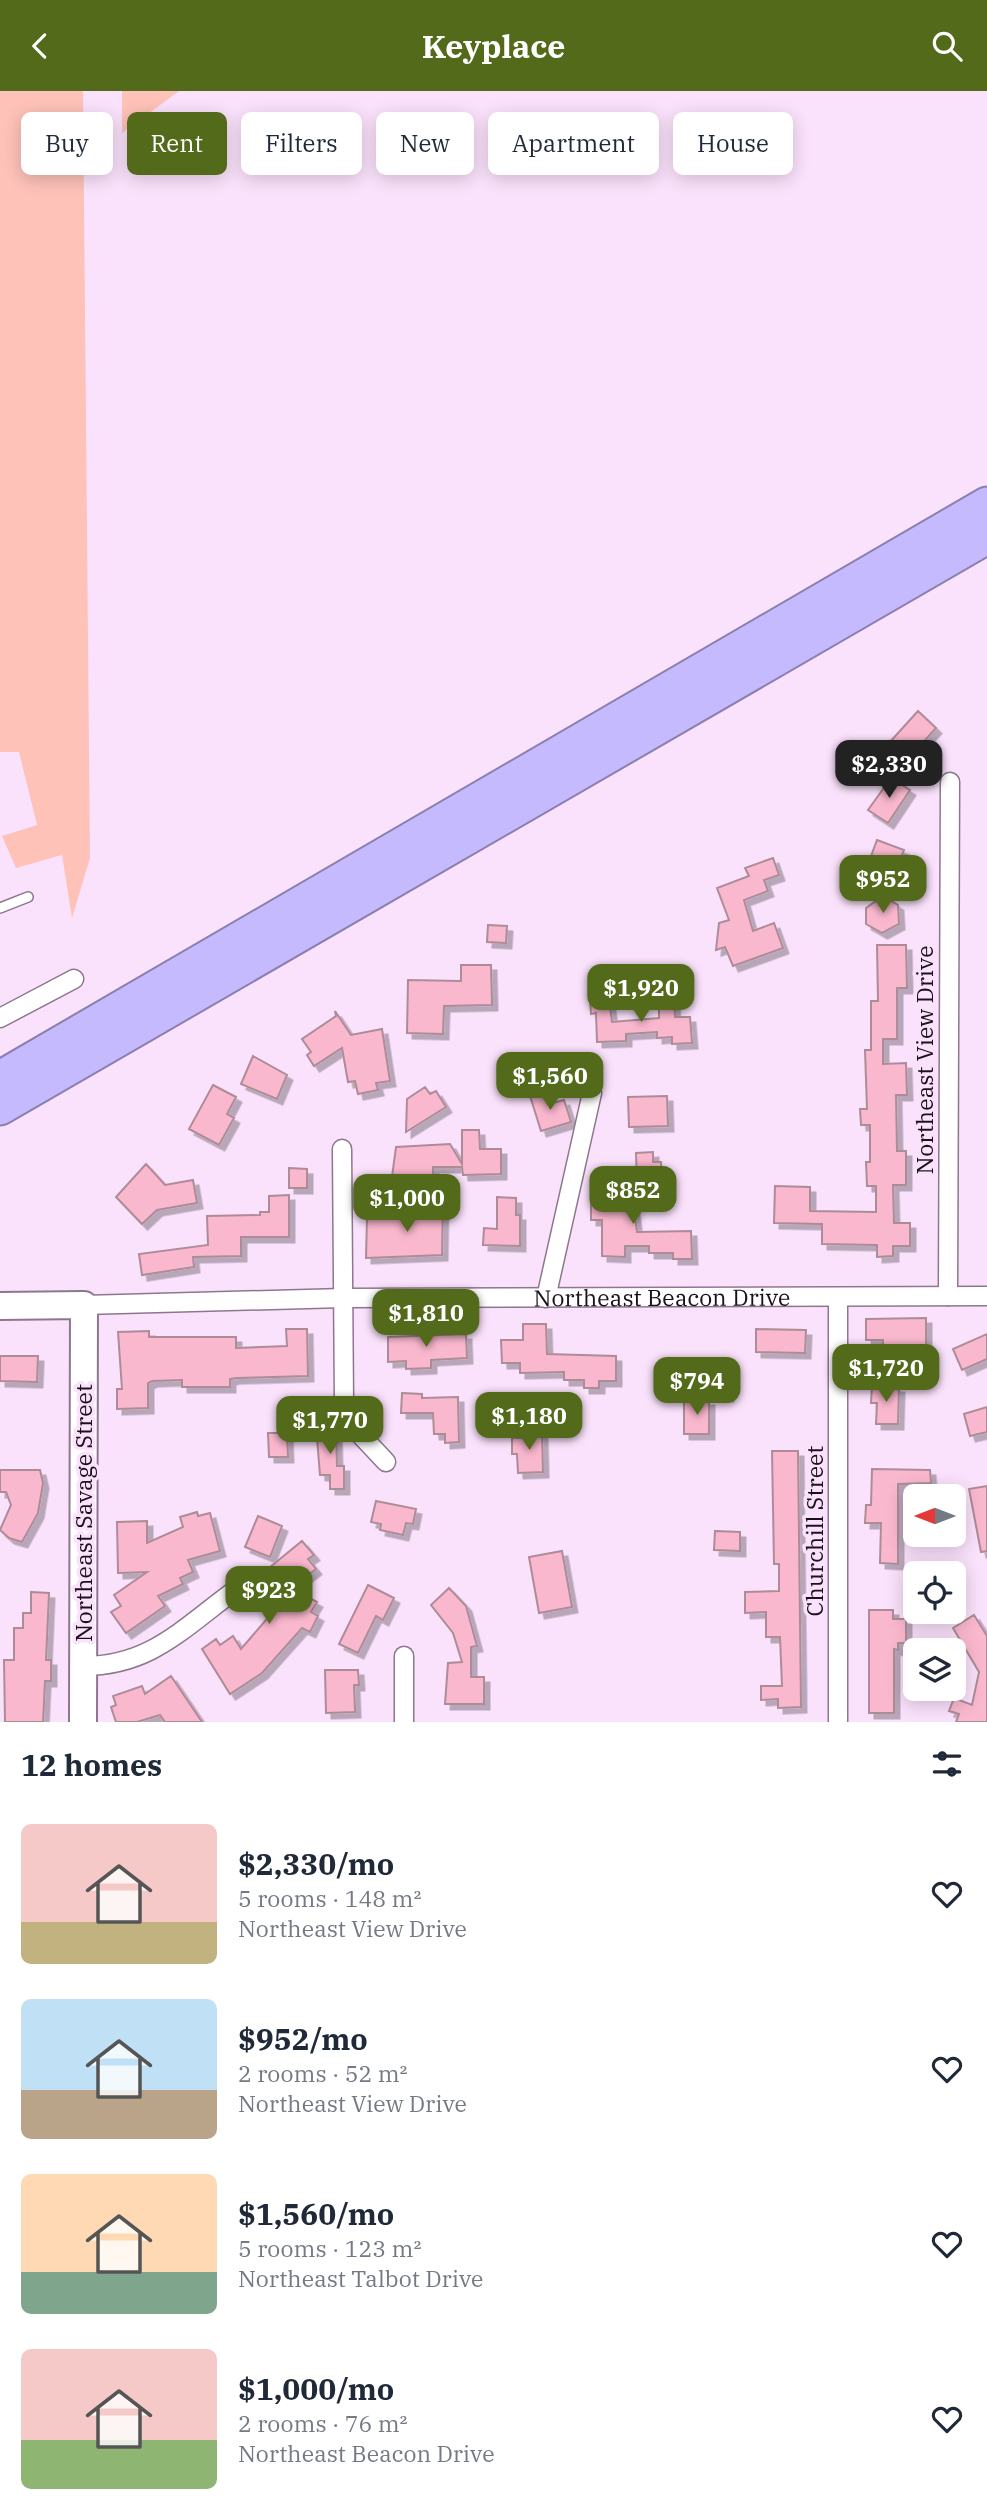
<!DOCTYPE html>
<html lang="en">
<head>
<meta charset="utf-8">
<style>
	:root { --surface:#fff; --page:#f2f2f3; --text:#1f2937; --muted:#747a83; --accent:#526a1a }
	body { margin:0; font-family:"IBM Plex Serif",serif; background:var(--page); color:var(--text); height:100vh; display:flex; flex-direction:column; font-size:26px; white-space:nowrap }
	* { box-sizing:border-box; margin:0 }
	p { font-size:23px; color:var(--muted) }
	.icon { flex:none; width:38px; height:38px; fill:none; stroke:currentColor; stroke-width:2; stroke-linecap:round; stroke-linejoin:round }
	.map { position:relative; height:1631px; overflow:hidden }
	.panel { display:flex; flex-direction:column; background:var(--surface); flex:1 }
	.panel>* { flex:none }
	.guide { position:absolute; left:21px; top:21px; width:945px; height:63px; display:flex; gap:14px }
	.needle { width:46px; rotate:270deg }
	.buttons { position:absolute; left:903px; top:1393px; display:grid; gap:14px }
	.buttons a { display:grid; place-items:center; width:63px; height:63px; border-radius:10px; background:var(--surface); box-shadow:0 4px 18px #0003; font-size:35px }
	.price { position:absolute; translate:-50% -60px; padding:0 16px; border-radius:14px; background:var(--accent); color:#fff; font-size:23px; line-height:46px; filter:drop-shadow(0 2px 4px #0008) }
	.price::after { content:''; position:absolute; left:50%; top:42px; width:21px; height:16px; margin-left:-10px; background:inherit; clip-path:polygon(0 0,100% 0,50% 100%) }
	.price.current { background:#222; color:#fff }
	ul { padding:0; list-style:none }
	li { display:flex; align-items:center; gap:21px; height:175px; padding:0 21px }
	li span { display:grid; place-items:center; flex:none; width:196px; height:140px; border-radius:10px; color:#555 }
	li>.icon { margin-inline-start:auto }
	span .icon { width:84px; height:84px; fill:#fffc; stroke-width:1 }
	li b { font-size:30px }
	h2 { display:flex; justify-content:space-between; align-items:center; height:84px; padding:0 21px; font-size:30px }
	.chip { padding:0 24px; border-radius:10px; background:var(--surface); box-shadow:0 4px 18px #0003; font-size:24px; line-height:63px }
	.chip.current { background:var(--accent); color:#fff }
	header { display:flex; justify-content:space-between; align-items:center; height:91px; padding:0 21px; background:var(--accent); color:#fff; font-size:32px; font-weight:700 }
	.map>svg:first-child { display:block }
</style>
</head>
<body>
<header><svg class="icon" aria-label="back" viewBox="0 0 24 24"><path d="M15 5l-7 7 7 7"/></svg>Keyplace<svg class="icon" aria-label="search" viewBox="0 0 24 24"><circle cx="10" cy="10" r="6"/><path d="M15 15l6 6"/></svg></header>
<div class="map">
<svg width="987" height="1631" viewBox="0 0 987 1631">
	<defs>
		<filter id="shadow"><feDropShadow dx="5.5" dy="5.5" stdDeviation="0" flood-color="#0004"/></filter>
	</defs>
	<rect width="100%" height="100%" fill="#fbe2fc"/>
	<!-- green -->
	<path fill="#fec2b9" d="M0,0H83L90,767L72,827L62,764L16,777L2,745L37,734L19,661H0Z
		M122,0H179L122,42Z"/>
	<!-- building -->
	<path fill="#fab8cf" stroke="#ae8c97" stroke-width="2" filter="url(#shadow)" d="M918,620L936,637L916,659L919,662L911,672L889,652Z
		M891,687L910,699L888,732L868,719Z
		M877,749L904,759L893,786L867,776Z
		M773,767L779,784L764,789L768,800L744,809L753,840L774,832L783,857L733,875L725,856L716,859L719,832L729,829L717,797L749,785L745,777Z
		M883,805L898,814L899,833L882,842L866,833V817Z
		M488,834L507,835L506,852L487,851Z
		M877,854H906L907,897H897V948H883V973L906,972L907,1004H896L897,1060H906V1094H893L894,1132H910V1155H893V1165L877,1166V1154L822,1153V1133L774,1132L775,1095L810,1096V1120L876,1121V1095H867L866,1071H870V1034H861L860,1018H867L865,959H871V910H878Z
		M461,874H491L492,914L444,915L443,943L407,942L408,889L461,890Z
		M609,906L612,931L659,927V909H674L675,926H690L692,952L672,953V946L657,947V941L626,943V950L597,951L596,922L591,923L590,907Z
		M335,920L351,944L382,938L390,990L376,992L378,999L358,1003L355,990L348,991L342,957L314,975L307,964L311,961L302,948L336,925Z
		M253,965L287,984L277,1008L241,993Z
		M213,994L236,1006L227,1023L234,1027L219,1054L189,1038Z
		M425,996L430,1003L436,1000L446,1016L406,1041L407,1008Z
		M546,1000L549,1013L564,1009L571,1031L541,1040L530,1005Z
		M667,1005L668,1035L629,1036L628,1006Z
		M462,1039H479L480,1058H501V1083L463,1084L462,1076H433V1094L391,1093L396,1056L450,1053L462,1073Z
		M653,1061V1071H661L662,1091L637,1092L636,1062Z
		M146,1073L165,1094L193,1089L197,1112L157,1119L142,1133L116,1106Z
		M289,1077L307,1078V1097H289Z
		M630,1087L637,1141L691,1140L692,1168H673V1162H649V1155H625V1166L602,1165V1129H591V1112H608L606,1089Z
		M289,1104V1146H241V1165L193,1166L194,1176L142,1184L139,1163L208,1154L207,1125L260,1124V1121H269V1105Z
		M497,1106L516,1107V1124H520V1155L483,1154L484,1137L497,1138Z
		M426,1107H443L442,1164L366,1167L367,1126H426Z
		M926,1227V1274H905L904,1268H883V1249H866V1228Z
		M523,1233H546L547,1263L616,1265V1290H599V1297H584V1289H564V1281L520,1282V1272H502L501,1249H523Z
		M286,1238H307L308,1285L236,1287L230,1288V1296H182V1289L152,1290L148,1292V1317L117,1318V1298H122L118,1241L149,1240V1246H236V1257L287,1255Z
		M756,1238L806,1239L805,1262L756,1261Z
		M466,1243L467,1267L431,1269V1277L406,1278V1270L388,1271V1246Z
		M987,1243V1268L962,1279L953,1258Z
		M0,1265H38L37,1291L0,1290Z
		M706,1284H729L728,1305H705Z
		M872,1295L899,1296L898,1333H876L877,1312H871Z
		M402,1302L422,1303V1307L458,1306L459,1351L445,1352V1343H434L433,1322H401Z
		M684,1309H709V1343H684Z
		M987,1316V1341L970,1345L964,1323Z
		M316,1335H336L337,1375H344V1398H330V1384H320Z
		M542,1341L543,1381L518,1382L517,1363H512V1347H521V1342Z
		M268,1342H287L288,1366H269Z
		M772,1360H798L801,1616L778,1617V1608L761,1609V1595H782L780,1546H766V1521L745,1522V1501L779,1500V1473H774Z
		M872,1378L930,1379L931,1392L898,1393V1473L880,1472L881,1432H865L866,1414H871Z
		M0,1379H40L43,1392L38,1422L22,1451L9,1447L0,1439L11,1414L6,1401H0Z
		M987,1395V1460L981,1461L969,1398Z
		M376,1410L416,1418L413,1433L406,1432L403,1444L380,1439L381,1433L371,1431Z
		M197,1421L198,1425L210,1422L220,1460L188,1469L193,1481L180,1487L183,1493L158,1505L165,1515L126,1542L111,1521L121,1515L114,1504L147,1481L118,1482L117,1431L147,1430V1452L183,1436L180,1426Z
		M258,1425L282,1435L270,1466L245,1456Z
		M715,1440L740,1441V1460L714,1459Z
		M302,1450L314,1464L308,1468L316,1478L291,1497L317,1511L311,1521L318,1525L310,1541L302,1537L262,1582L230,1603L202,1558L216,1548L220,1554L233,1545L241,1558L266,1529L284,1496L269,1477Z
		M562,1460L572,1516L539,1522L529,1466Z
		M368,1494L394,1507L383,1529L376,1525L358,1562L339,1553Z
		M449,1497L466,1515L477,1555L471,1556V1586H484V1613H445L448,1572L462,1571L453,1542L431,1514Z
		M31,1501L49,1502L46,1569H51V1590H45L43,1631H5L4,1569H14V1537H23V1522H31Z
		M869,1519H893V1528H906V1552H898V1559L894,1558V1622H869Z
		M974,1524L987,1545V1631H956L959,1623L949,1620L954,1607L972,1614L979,1581L953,1537Z
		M325,1579H358L359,1594H354L355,1621L326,1622Z
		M171,1585L202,1631H165L160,1624L137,1631H116L111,1616L116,1614L113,1605L142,1595L145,1603Z"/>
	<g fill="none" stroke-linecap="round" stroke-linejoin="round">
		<defs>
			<path id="lane" d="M0,817L28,806"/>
			<g id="street">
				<path d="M0,927L74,888"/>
				<path d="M342,1058L344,1313L356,1339L386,1371"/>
				<path d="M948,1205L950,691"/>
				<path d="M838,1206V1631"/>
				<path d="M546,1207L592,1002"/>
				<path id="s1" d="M84,1214L343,1207L987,1205"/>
				<path d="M404,1565V1631"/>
				<path d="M83,1575C150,1575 182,1538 234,1500"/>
			</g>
			<path id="secondary" d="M0,1215L84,1214L83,1631"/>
			<path id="highway" d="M0,987L987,413
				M0,1017L987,446"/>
		</defs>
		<!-- lane casing -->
		<use href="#lane" stroke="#8d778e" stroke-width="12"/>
		<!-- street casing -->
		<use href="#street" stroke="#8d778e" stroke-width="21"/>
		<!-- secondary casing -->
		<use href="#secondary" stroke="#8d778e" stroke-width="30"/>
		<!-- highway casing -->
		<use href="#highway" stroke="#8a7fae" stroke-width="37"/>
		<!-- lane -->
		<use href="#lane" stroke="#fff" stroke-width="9"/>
		<!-- street -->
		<use href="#street" stroke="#fff" stroke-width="18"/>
		<!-- secondary -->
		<use href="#secondary" stroke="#fff" stroke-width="26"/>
		<!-- highway -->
		<use href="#highway" stroke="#c6bafe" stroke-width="33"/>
	</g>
	<g text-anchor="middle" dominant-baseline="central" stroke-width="7" stroke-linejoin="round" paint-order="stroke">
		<!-- street labels -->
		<g font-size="23" fill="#1a111a" stroke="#fbe2fc">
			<text transform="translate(924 969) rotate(-90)">Northeast View Drive</text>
			<text stroke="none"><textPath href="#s1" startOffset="578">Northeast Beacon Drive</textPath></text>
			<text transform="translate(83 1422) rotate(-90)">Northeast Savage Street</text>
			<text transform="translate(814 1440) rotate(-90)">Churchill Street</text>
		</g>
	</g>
</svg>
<div class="buttons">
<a><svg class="needle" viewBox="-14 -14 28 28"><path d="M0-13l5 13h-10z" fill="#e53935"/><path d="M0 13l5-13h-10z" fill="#747a83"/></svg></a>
<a><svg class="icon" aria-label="locate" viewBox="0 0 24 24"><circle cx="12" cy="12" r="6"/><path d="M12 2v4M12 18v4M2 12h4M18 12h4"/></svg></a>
<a><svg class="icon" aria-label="layers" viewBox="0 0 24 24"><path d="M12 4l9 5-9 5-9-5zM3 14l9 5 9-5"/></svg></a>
</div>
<b class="price current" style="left:889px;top:709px">$2,330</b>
<b class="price" style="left:883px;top:824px">$952</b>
<b class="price" style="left:641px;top:933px">$1,920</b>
<b class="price" style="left:550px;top:1021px">$1,560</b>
<b class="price" style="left:633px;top:1135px">$852</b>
<b class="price" style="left:407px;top:1143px">$1,000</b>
<b class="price" style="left:426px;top:1258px">$1,810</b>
<b class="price" style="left:886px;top:1313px">$1,720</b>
<b class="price" style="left:697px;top:1326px">$794</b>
<b class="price" style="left:529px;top:1361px">$1,180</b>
<b class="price" style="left:330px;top:1365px">$1,770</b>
<b class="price" style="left:269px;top:1535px">$923</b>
<div class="guide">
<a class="chip">Buy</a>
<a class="chip current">Rent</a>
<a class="chip">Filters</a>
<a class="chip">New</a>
<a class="chip">Apartment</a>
<a class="chip">House</a>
</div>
</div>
<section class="panel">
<h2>12 homes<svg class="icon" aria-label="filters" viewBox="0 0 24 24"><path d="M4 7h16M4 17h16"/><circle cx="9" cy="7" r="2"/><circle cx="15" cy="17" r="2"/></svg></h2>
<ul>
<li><span style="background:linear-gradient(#f6c9c9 70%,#c2b280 0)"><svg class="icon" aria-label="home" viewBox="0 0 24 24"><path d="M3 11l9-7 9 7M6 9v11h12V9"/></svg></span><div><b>$2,330/mo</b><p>5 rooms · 148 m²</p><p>Northeast View Drive</p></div><svg class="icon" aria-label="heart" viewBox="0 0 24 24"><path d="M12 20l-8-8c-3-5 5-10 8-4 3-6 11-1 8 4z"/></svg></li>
<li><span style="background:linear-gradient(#bfe0f5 65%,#b9a48a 0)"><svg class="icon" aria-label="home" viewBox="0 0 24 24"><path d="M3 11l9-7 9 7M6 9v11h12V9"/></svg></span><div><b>$952/mo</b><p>2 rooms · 52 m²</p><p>Northeast View Drive</p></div><svg class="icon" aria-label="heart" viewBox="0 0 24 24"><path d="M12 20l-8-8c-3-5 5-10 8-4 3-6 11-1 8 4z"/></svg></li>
<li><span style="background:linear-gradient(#ffd9b3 70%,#7fa58c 0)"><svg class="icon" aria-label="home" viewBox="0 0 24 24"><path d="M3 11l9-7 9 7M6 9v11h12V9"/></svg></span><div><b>$1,560/mo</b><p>5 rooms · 123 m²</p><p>Northeast Talbot Drive</p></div><svg class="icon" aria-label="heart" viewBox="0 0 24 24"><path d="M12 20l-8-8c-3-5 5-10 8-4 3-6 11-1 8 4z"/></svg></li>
<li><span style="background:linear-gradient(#f6c9c9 65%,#8fb573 0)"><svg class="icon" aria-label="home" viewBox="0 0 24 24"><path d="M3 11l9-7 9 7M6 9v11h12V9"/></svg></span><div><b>$1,000/mo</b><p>2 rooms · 76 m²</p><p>Northeast Beacon Drive</p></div><svg class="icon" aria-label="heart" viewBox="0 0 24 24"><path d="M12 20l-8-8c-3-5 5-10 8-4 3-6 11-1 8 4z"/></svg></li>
</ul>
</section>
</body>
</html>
